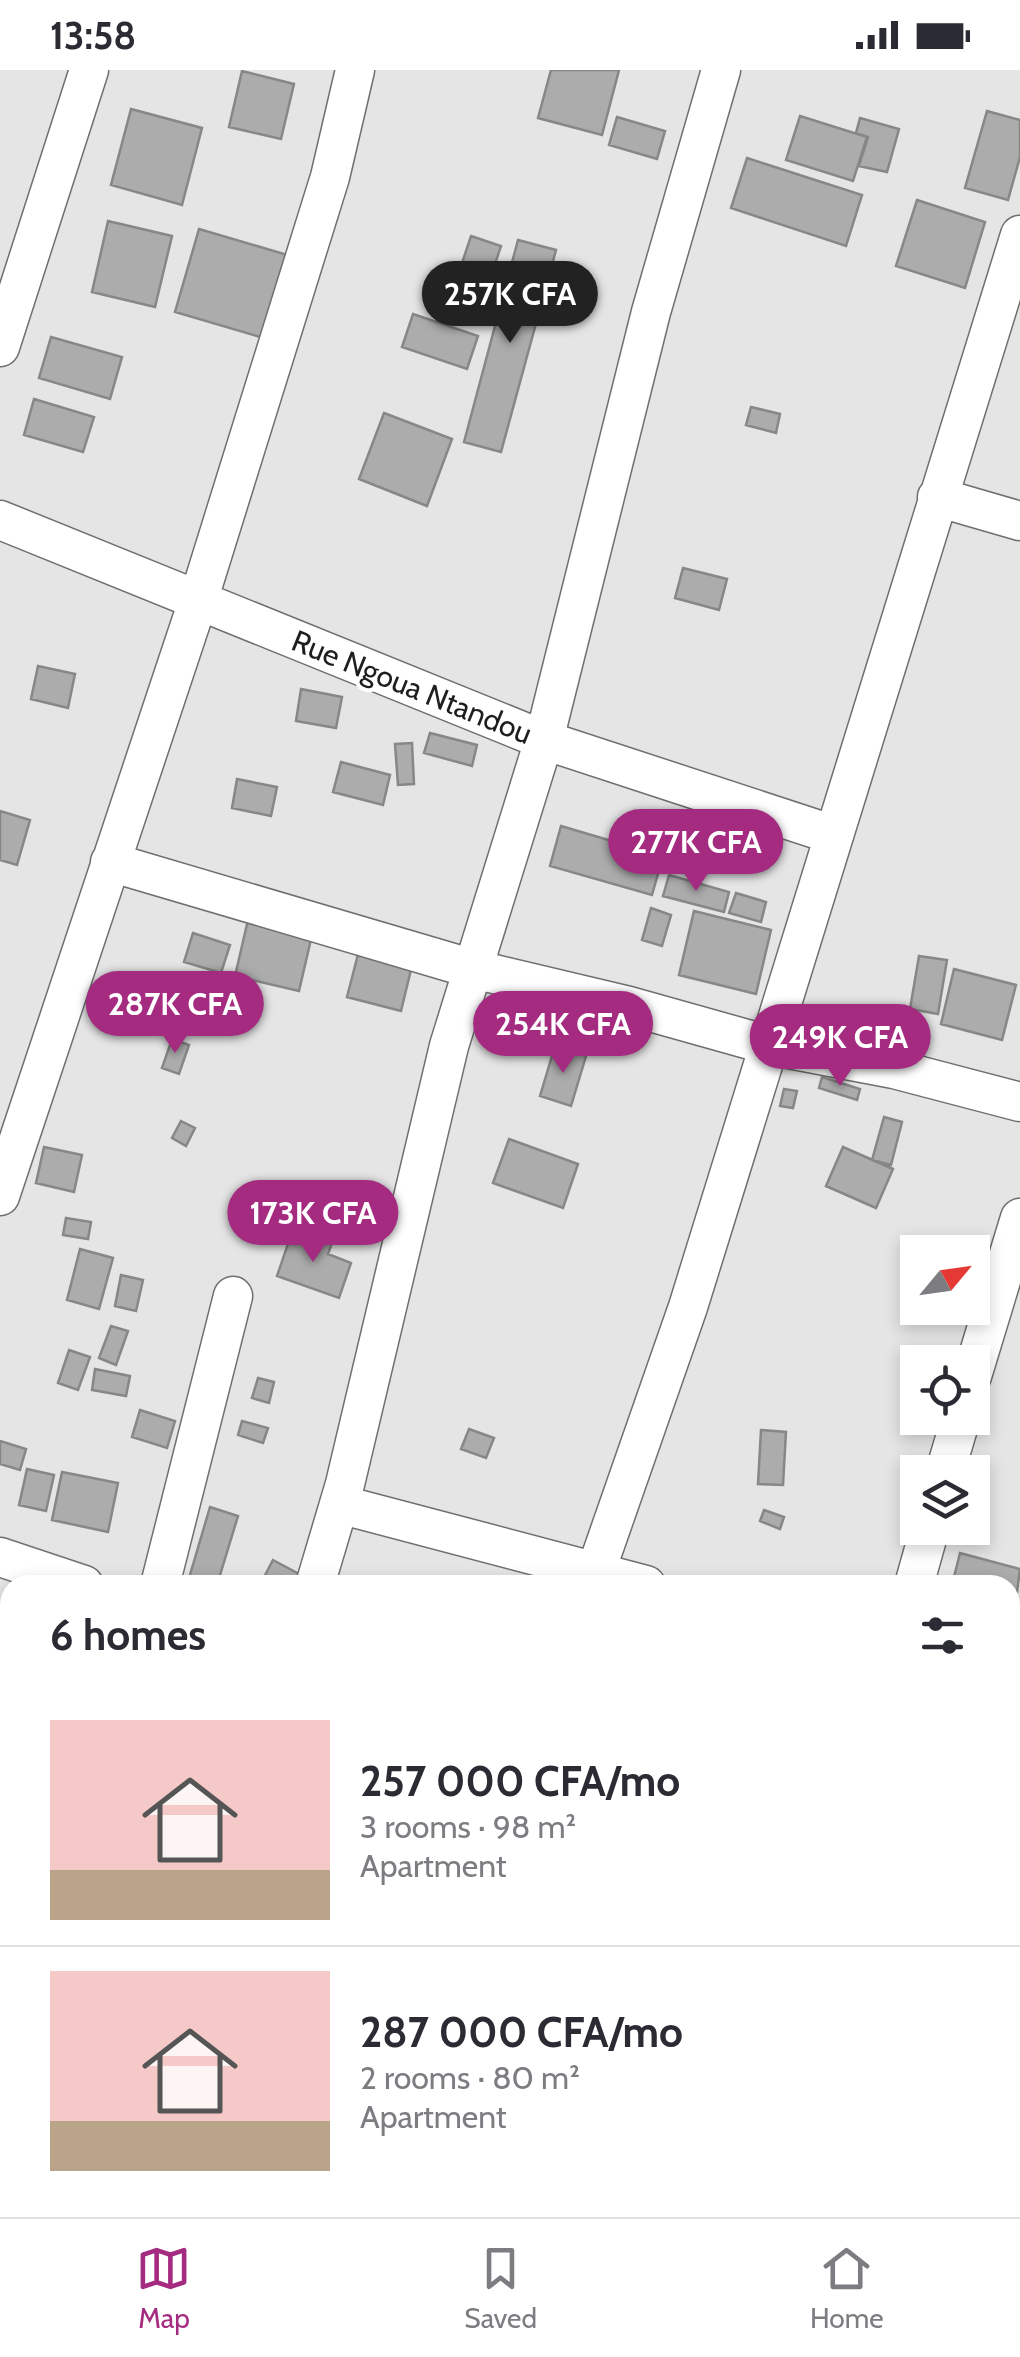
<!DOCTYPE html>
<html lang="en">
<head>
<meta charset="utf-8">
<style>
	:root { --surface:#fff; --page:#f7f7f7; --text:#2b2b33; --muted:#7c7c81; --line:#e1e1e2; --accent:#a52b81 }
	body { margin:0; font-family:Cabin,sans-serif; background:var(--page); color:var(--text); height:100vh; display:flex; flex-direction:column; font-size:38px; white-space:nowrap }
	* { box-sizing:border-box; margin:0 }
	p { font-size:32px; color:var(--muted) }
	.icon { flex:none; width:55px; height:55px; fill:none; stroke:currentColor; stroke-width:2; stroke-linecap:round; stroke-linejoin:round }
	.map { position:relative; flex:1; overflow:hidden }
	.drawer { position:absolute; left:0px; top:1505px; width:1020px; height:642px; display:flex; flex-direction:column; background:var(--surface); border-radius:30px 30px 0 0; box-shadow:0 5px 15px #0003 }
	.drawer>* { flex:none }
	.needle { width:65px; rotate:61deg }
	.buttons { position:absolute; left:900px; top:1165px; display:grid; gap:20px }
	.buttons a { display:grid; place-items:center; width:90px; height:90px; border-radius:0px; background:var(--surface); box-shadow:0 5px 15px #0003; font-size:50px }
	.price { position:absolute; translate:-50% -85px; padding:0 22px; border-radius:35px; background:var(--accent); color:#fff; font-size:32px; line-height:65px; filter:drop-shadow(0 2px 5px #0008) }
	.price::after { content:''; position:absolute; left:50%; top:60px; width:30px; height:22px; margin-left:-15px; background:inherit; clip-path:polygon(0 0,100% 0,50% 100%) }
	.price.active { background:#222; color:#fff }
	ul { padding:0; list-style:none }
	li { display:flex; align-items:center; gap:30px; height:250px; padding:0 50px }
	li+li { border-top:2px solid var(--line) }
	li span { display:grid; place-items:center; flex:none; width:280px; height:200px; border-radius:0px; color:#555 }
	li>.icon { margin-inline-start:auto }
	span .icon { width:120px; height:120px; fill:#fffc; stroke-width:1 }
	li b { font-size:42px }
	h2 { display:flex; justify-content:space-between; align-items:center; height:120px; padding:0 50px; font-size:42px }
	.status { display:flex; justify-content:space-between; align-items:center; height:70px; padding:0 50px; background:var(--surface); direction:ltr }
	.status svg { height:28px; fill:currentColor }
	.menu { display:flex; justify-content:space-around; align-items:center; height:140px; border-top:2px solid var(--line); background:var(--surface); font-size:28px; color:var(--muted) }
	.menu a { display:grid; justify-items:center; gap:5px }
	.menu .active { color:var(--accent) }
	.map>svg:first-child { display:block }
</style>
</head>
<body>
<div class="status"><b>13:58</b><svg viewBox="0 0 49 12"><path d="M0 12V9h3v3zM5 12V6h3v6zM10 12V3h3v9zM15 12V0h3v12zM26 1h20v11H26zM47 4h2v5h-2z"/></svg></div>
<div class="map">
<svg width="1020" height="2147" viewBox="0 0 1020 2147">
	<rect width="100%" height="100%" fill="#e5e5e6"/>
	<!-- building -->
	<path fill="#adacad" stroke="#878788" stroke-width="2.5" d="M551,0H619L602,65L538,48Z
		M242,1L294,14L281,69L229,57Z
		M131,39L202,58L182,135L111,115Z
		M987,41L1020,50V87L1008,130L965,118Z
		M800,46L867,67L853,111L786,90Z
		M617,47L665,61L657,89L609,75Z
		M860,48L899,59L887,102L859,96L868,67L856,63Z
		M747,88L862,125L846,176L731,138Z
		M917,130L985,152L965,218L896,196Z
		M108,151L172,166L155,237L92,222Z
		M199,159L291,186L267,269L175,242Z
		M471,166L501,176L482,233L452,223Z
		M518,170L556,180L501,382L464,372Z
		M413,244L478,266L467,299L402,277Z
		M51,267L122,287L110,329L39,308Z
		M34,329L94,347L83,382L24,365Z
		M751,337L780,344L776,363L746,355Z
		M384,343L452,369L427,436L359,409Z
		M683,498L727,509L719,540L675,528Z
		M38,596L75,604L68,638L31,629Z
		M301,619L342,627L336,658L296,651Z
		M430,663L477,675L472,696L424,683Z
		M412,673L414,714L398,715L395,674Z
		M341,692L390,705L383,735L333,722Z
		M237,709L277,717L271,746L232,738Z
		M0,741L30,750L17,795L0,790Z
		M561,756L663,786L652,825L550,796Z
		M669,805L729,822L724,842L663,826Z
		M736,823L766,832L761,852L729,843Z
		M251,837L315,852L299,921L235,906Z
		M651,838L671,845L662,876L642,870Z
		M694,841L771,860L756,924L679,905Z
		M364,861L417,875L401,941L347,927Z
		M193,863L230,875L221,903L184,892Z
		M919,886L947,890L938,944L910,939Z
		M954,899L1016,915L1002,970L941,954Z
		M511,913L547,924L541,944L505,933Z
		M172,969L189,975L179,1004L162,998Z
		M555,976L586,986L571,1036L540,1026Z
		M822,1007L860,1019L857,1030L819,1018Z
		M784,1019L797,1021L793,1038L780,1036Z
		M884,1047L902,1052L891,1095L872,1090Z
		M181,1051L195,1058L186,1076L172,1068Z
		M509,1069L578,1094L563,1138L493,1113Z
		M44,1077L82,1085L74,1122L36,1113Z
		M843,1077L893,1099L876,1138L826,1116Z
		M66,1148L91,1152L88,1169L63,1165Z
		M293,1159L332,1173L328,1184L351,1193L339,1228L277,1206Z
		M80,1179L113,1188L99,1239L67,1230Z
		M121,1205L143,1210L136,1241L115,1236Z
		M111,1256L128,1261L116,1295L99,1288Z
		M69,1280L90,1287L78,1320L58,1313Z
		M95,1299L130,1306L126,1326L92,1320Z
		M258,1308L274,1312L269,1333L252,1328Z
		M140,1340L175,1351L167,1378L132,1367Z
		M242,1351L268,1358L263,1373L238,1365Z
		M469,1359L494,1368L486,1388L461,1379Z
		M761,1360L786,1362L783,1415L758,1414Z
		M0,1371L26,1379L20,1400L0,1394Z
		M27,1399L54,1405L46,1441L19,1435Z
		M62,1402L118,1413L108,1462L52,1450Z
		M210,1437L238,1446L217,1515H187Z
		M764,1440L784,1447L780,1459L760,1451Z
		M960,1483L1020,1499L1015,1538L1010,1536V1515H952Z
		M273,1490L301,1505L296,1515H260Z
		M221,1506L254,1512L253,1515H219Z
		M1020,1557V1594L1010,1591Z
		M1010,1788L1020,1790V1845L1010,1843Z
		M0,2116L10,2118V2138H31L28,2147H0Z
		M251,2138H262L259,2147H248Z
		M357,2138H387L383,2147Z
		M469,2138H486L482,2147H465Z
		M544,2138H566L563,2147L542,2144Z"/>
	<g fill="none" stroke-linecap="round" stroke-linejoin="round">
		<defs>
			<path id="minor" d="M0,277L89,0
				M937,427L1020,451
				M0,450L544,670L831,764
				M110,792L473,899L629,936L768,975L894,999L1020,1032
				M0,1126L198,531L330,107L355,0
				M972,1306L1020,1148
				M945,1402L961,1348
				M339,1434L646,1515
				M0,1487L84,1515
				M160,1515L233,1226
				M315,1515L345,1414L449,976L544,670L651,242L721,0
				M591,1515L688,1237L1020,165
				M914,1515L930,1458
				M1010,1626L1020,1629
				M840,2138L870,2147
				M403,2147L406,2138
				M732,2147L735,2138"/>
		</defs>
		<!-- minor casing -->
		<use href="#minor" stroke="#6f6f70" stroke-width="41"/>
		<!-- minor -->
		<use href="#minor" stroke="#fff" stroke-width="38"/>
	</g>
	<g text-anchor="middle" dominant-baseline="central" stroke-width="8" stroke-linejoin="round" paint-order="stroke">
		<!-- street labels -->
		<g font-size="30" fill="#1e1e1e" stroke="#fff">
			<text transform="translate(412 617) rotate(22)">Rue Ngoua Ntandou</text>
		</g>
	</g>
</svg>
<div class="buttons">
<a><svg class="needle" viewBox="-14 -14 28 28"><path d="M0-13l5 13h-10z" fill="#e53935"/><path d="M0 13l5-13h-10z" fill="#7c7c81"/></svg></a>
<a><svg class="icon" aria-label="locate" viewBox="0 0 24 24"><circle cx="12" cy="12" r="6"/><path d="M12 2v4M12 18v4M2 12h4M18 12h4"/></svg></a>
<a><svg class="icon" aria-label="layers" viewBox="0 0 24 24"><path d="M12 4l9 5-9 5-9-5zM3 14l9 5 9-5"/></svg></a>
</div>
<b class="price active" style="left:510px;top:276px">257K CFA</b>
<b class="price" style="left:696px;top:824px">277K CFA</b>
<b class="price" style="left:175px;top:986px">287K CFA</b>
<b class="price" style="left:563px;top:1006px">254K CFA</b>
<b class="price" style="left:840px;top:1019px">249K CFA</b>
<b class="price" style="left:313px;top:1195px">173K CFA</b>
<section class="drawer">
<h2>6 homes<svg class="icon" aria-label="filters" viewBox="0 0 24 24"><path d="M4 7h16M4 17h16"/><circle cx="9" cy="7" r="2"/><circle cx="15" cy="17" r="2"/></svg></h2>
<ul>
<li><span style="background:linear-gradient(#f6c9c9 75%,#b9a48a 0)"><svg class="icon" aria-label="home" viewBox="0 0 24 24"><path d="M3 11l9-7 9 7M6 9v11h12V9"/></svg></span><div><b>257 000 CFA/mo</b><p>3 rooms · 98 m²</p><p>Apartment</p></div></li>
<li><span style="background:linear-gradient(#f6c9c9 75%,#b9a48a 0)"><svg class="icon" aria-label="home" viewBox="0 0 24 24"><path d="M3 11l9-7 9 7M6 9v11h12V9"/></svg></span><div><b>287 000 CFA/mo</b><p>2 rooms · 80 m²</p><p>Apartment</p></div></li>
</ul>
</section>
</div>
<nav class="menu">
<a class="active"><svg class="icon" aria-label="map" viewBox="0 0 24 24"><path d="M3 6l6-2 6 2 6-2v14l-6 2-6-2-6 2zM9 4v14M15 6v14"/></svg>Map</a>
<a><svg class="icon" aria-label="saved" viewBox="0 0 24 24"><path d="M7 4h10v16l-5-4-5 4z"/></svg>Saved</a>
<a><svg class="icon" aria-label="home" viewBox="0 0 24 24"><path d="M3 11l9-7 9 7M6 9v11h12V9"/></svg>Home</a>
</nav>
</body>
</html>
